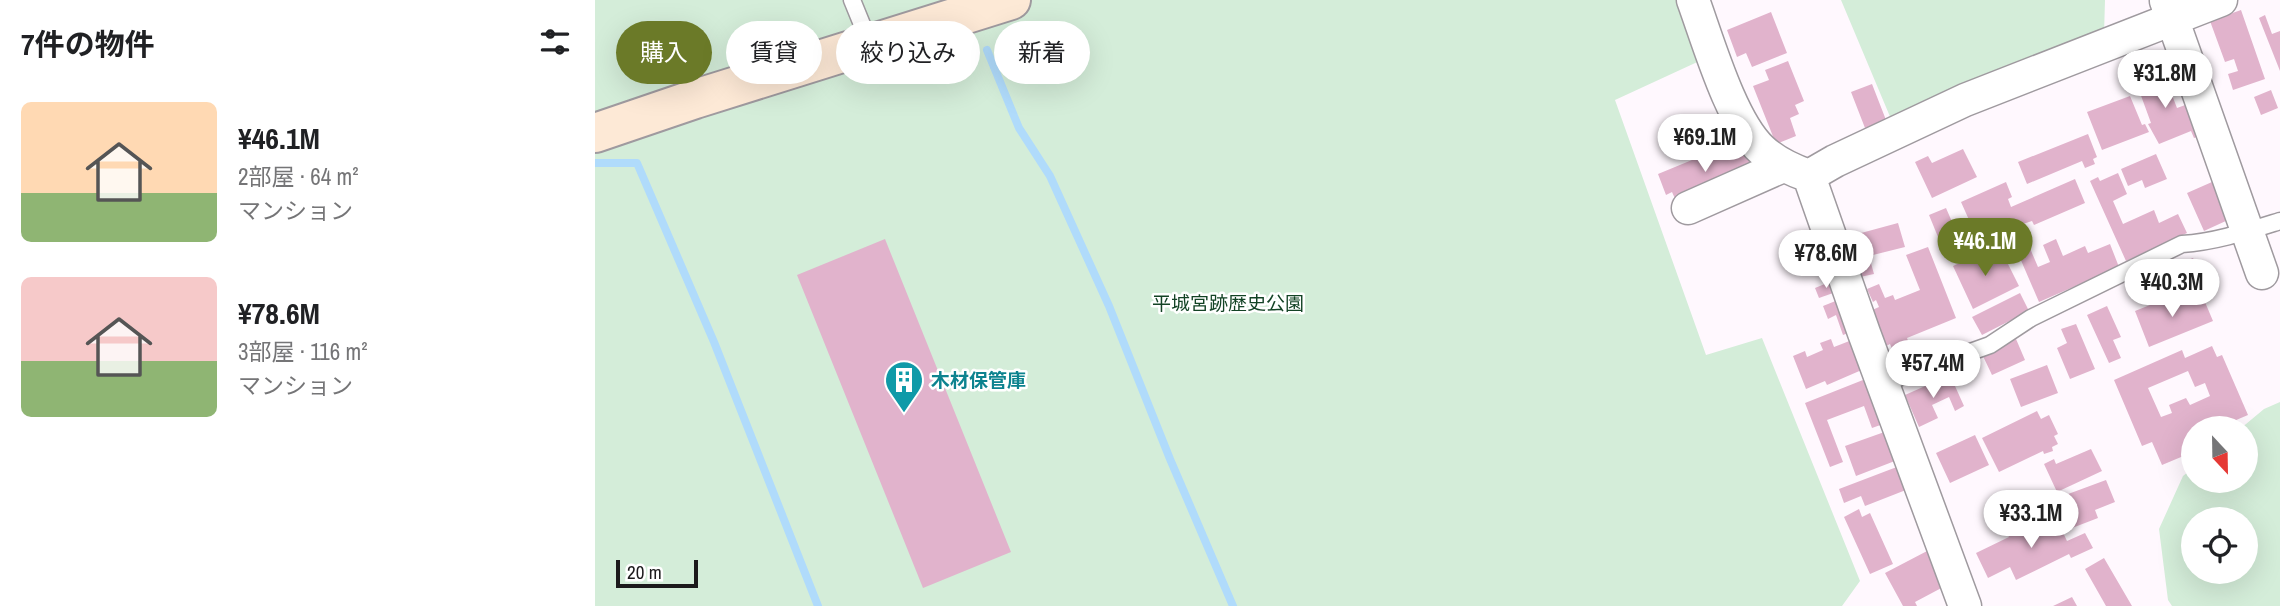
<!DOCTYPE html>
<html lang="ja">
<head>
<meta charset="utf-8">
<style>
	:root { --surface:#fff; --page:#f2f2f2; --text:#202124; --muted:#757577; --accent:#6b7a28 }
	body { margin:0; font-family:"Archivo Narrow","Noto Sans JP",sans-serif; background:var(--page); color:var(--text); height:100vh; display:flex; flex-direction:column; font-size:26px; white-space:nowrap }
	* { box-sizing:border-box; margin:0 }
	p { font-size:23px; color:var(--muted) }
	.icon { flex:none; width:38px; height:38px; fill:none; stroke:currentColor; stroke-width:2; stroke-linecap:round; stroke-linejoin:round }
	.map { position:relative; flex:1; overflow:hidden }
	.sheet { display:flex; flex-direction:column; background:var(--surface); width:595px }
	.sheet>* { flex:none }
	.top-card { position:absolute; left:21px; top:21px; width:665px; height:63px; display:flex; gap:14px }
	.needle { width:46px; rotate:158deg }
	.tools { position:absolute; left:1586px; top:416px; display:grid; gap:14px }
	.tools a { display:grid; place-items:center; width:77px; height:77px; border-radius:50%; background:var(--surface); box-shadow:0 7px 28px #0002; font-size:35px }
	.scale { position:absolute; left:21px; bottom:18px; width:82px; box-sizing:border-box; padding-left:7px; border:4px solid #1c1a1c; border-top:0; font-size:19px; line-height:24px; white-space:nowrap; color:#1c1a1c; -webkit-text-stroke:5px #fff; paint-order:stroke }
	.price { position:absolute; translate:-50% -60px; padding:0 16px; border-radius:24px; background:#fff; color:#222; font-size:23px; line-height:46px; filter:drop-shadow(0 2px 4px #0008) }
	.price::after { content:''; position:absolute; left:50%; top:42px; width:21px; height:16px; margin-left:-10px; background:inherit; clip-path:polygon(0 0,100% 0,50% 100%) }
	.price.active { background:var(--accent); color:#fff }
	ul { padding:0; list-style:none }
	li { display:flex; align-items:center; gap:21px; height:175px; padding:0 21px }
	li span { display:grid; place-items:center; flex:none; width:196px; height:140px; border-radius:10px; color:#555 }
	li>.icon { margin-inline-start:auto }
	span .icon { width:84px; height:84px; fill:#fffc; stroke-width:1 }
	li b { font-size:30px }
	h2 { display:flex; justify-content:space-between; align-items:center; height:84px; padding:0 21px; font-size:30px }
	.chip { padding:0 24px; border-radius:32px; background:var(--surface); box-shadow:0 7px 28px #0002; font-size:24px; line-height:63px }
	.chip.active { background:var(--accent); color:#fff }
	main { display:flex; flex:1; min-height:0 }
	.map>svg:first-child { display:block }
</style>
</head>
<body>
<main>
<section class="sheet">
<h2>7件の物件<svg class="icon" aria-label="filters" viewBox="0 0 24 24"><path d="M4 7h16M4 17h16"/><circle cx="9" cy="7" r="2"/><circle cx="15" cy="17" r="2"/></svg></h2>
<ul>
<li><span style="background:linear-gradient(#ffd9b3 65%,#8fb573 0)"><svg class="icon" aria-label="home" viewBox="0 0 24 24"><path d="M3 11l9-7 9 7M6 9v11h12V9"/></svg></span><div><b>¥46.1M</b><p>2部屋 · 64 m²</p><p>マンション</p></div></li>
<li><span style="background:linear-gradient(#f6c9c9 60%,#8fb573 0)"><svg class="icon" aria-label="home" viewBox="0 0 24 24"><path d="M3 11l9-7 9 7M6 9v11h12V9"/></svg></span><div><b>¥78.6M</b><p>3部屋 · 116 m²</p><p>マンション</p></div></li>
</ul>
</section>
<div class="map">
<svg width="1685" height="606" viewBox="0 0 1685 606">
	<rect width="100%" height="100%" fill="#fff8fe"/>
	<!-- green -->
	<path fill="#d4edd9" fill-rule="evenodd" d="M0,0H1090L1111,58L1020,100L1111,355L1167,338L1265,581L1247,606H0Z
		M1246,0H1510L1509,35L1296,119Z
		M1685,402V606H1577L1573,600L1564,529L1588,476L1598,468V481H1650V429H1645L1669,409ZM1598,520H1650V572H1598Z"/>
	<g fill="none" stroke-linecap="round" stroke-linejoin="round">
		<!-- stream -->
		<path stroke="#b0dbfb" stroke-width="8" d="M392,50L424,128L455,176L514,306L575,459L638,606
			M0,163H42L119,342L223,606"/>
	</g>
	<!-- building -->
	<path fill="#e1b3cc" fill-rule="evenodd" d="M1646,10L1670,79L1638,90L1633,74L1643,71L1639,59L1630,62L1615,21Z
		M1176,12L1192,53L1157,67L1151,53L1142,57L1132,30Z
		M1670,15L1677,34L1685,31V71L1664,18Z
		M1193,61L1209,101L1200,105L1204,114L1195,118L1201,136L1181,144L1158,86L1174,80L1170,70Z
		M1564,74L1565,77L1569,75L1573,86L1586,82L1587,86L1575,90L1582,108L1593,104L1605,136L1599,138L1596,131L1564,144L1553,124L1556,123L1541,82Z
		M1277,84L1291,120L1270,128L1256,92Z
		M1676,90L1683,108L1666,115L1659,97Z
		M1535,96L1547,125L1550,124L1554,132L1507,150L1492,112Z
		M1493,134L1502,157L1498,159L1500,164L1490,168L1487,161L1432,184L1423,162Z
		M1149,146L1159,172L1082,203L1077,192L1071,195L1063,174L1114,153L1117,159Z
		M1368,149L1382,177L1337,198L1320,162L1333,156L1337,163Z
		M1561,154L1572,179L1550,188L1547,180L1533,186L1526,169Z
		M1523,173L1532,194L1518,201L1528,224L1559,210L1564,223L1583,214L1592,233L1531,261L1495,181L1503,177L1505,181Z
		M1480,179L1490,203L1439,225L1437,221L1425,225L1443,267L1455,262L1448,245L1461,239L1468,256L1490,246L1493,253L1515,244L1524,267L1444,302L1409,221L1400,224L1403,231L1387,238L1383,229L1379,231L1366,202L1411,182L1417,197L1413,199L1416,207Z
		M1617,182L1633,220L1609,231L1592,193Z
		M1351,208L1368,247L1350,254L1334,215Z
		M1303,223L1310,247L1274,256L1279,274L1265,277L1255,236Z
		M290,239L416,552L328,588L202,275Z
		M1333,247L1361,318L1312,338L1318,354L1302,361L1295,344L1289,347L1275,311L1284,307L1281,300L1278,302L1272,289L1284,284L1290,298L1298,295L1300,300L1325,290L1311,255Z
		M1388,252L1392,261L1408,254L1424,286L1378,309L1358,266Z
		M1598,258L1606,277L1581,286L1579,281L1571,284L1566,271Z
		M1237,281L1241,292L1224,298L1220,288Z
		M1425,293L1434,311L1387,335L1377,317Z
		M1607,295L1618,321L1554,347L1540,311L1570,299L1574,308Z
		M1243,300L1256,332L1248,335L1241,315L1233,319L1228,306Z
		M1512,306L1526,337L1518,340L1526,358L1514,363L1492,315Z
		M1481,324L1500,369L1475,379L1462,348L1472,343L1466,329Z
		M1236,339L1239,347L1257,340L1269,369L1232,385L1230,381L1211,389L1198,356L1210,351L1212,357L1228,350L1225,343Z
		M1421,339L1430,360L1397,375L1387,354Z
		M1617,346L1622,357L1627,355L1653,415L1620,429H1598V452L1567,465L1557,442L1547,446L1519,380L1587,350L1590,358ZM1593,371L1600,387L1610,383L1615,396L1595,405L1591,398L1574,405L1577,413L1566,417L1553,388Z
		M1452,365L1463,393L1426,407L1415,379Z
		M1355,375L1369,406L1360,411L1354,397L1337,405L1343,418L1324,427L1310,395Z
		M1273,378L1291,423L1277,428L1269,406L1232,420L1248,462L1235,467L1210,403Z
		M1442,411L1446,419L1454,415L1463,434L1459,436L1463,444L1457,447L1458,451L1449,454L1448,451L1404,472L1387,438Z
		M1295,430L1305,459L1261,476L1250,446Z
		M1380,435L1394,465L1355,483L1341,453Z
		M1496,449L1507,471L1462,492L1449,464L1459,459L1461,464Z
		M1307,465L1316,488L1270,506L1266,496L1249,503L1244,489Z
		M1511,480L1520,502L1500,510L1503,518L1477,528L1465,497Z
		M1264,509L1267,517L1275,513L1298,564L1275,574L1249,517Z
		M1453,520L1456,526L1463,522L1472,541L1490,533L1498,548L1476,558L1474,554L1421,580L1415,567L1393,578L1381,553L1414,537L1413,535L1417,532L1419,536Z
		M1334,550L1352,585L1320,602L1322,606H1308L1290,573Z
		M1509,558L1537,606H1511L1490,569Z
		M1477,597L1482,606H1458Z"/>
	<g fill="none" stroke-linecap="round" stroke-linejoin="round">
		<defs>
			<path id="service" d="M257,0L275,44
				M1289,383L1395,345L1436,318L1587,244C1620,242 1653,231 1685,221"/>
			<path id="minor" d="M1098,0C1113,41 1136,122 1167,150C1181,163 1197,170 1214,176L1269,333L1370,606
				M1571,1L1667,273
				M1214,176L1240,161L1370,100L1626,0
				M1093,208L1188,166"/>
			<path id="secondary" d="M0,133L100,99L416,0"/>
		</defs>
		<!-- service casing -->
		<use href="#service" stroke="#9f9a9f" stroke-width="19"/>
		<!-- minor casing -->
		<use href="#minor" stroke="#9f9a9f" stroke-width="35"/>
		<!-- secondary casing -->
		<use href="#secondary" stroke="#9f9a9f" stroke-width="42"/>
		<!-- service -->
		<use href="#service" stroke="#fff" stroke-width="16"/>
		<!-- minor -->
		<use href="#minor" stroke="#fff" stroke-width="32"/>
		<!-- secondary -->
		<use href="#secondary" stroke="#fde9d6" stroke-width="38"/>
	</g>
	<!-- icons -->
	<defs>
		<symbol id="building-pin" viewBox="-11 -11 22 30"><path d="M0 17L-7.5 6A9.5 9.5 0 1 1 7.5 6Z" fill="#0f9aa8" stroke="#fff"/><path d="M-4-6H4V6H1V3H-1V6H-4ZM-2.5-4.3h1.7v1.8h-1.7ZM.8-4.3h1.7v1.8H.8ZM-2.5-1h1.7V.8h-1.7ZM.8-1h1.7V.8H.8Z" fill="#fff"/></symbol>
	</defs>
	<g fill-rule="evenodd">
		<use href="#building-pin" x="287" y="358" width="44" height="60"/>
	</g>
	<g text-anchor="middle" dominant-baseline="central" stroke-width="5" stroke-linejoin="round" paint-order="stroke">
		<!-- park labels -->
		<g font-size="19" fill="#134325" stroke="#fff">
			<text x="633" y="303">平城宮跡歴史公園</text>
		</g>
		<!-- culture labels -->
		<g font-size="19" font-weight="bold" fill="#0d838f" stroke="#fff" text-anchor="start">
			<text x="336" y="380">木材保管庫</text>
		</g>
	</g>
</svg>
<div class="tools">
<a><svg class="needle" viewBox="-14 -14 28 28"><path d="M0-13l5 13h-10z" fill="#e53935"/><path d="M0 13l5-13h-10z" fill="#757577"/></svg></a>
<a><svg class="icon" aria-label="locate" viewBox="0 0 24 24"><circle cx="12" cy="12" r="6"/><path d="M12 2v4M12 18v4M2 12h4M18 12h4"/></svg></a>
</div>
<div class="scale">20 m</div>
<b class="price" style="left:1570px;top:110px">¥31.8M</b>
<b class="price" style="left:1110px;top:174px">¥69.1M</b>
<b class="price active" style="left:1390px;top:278px">¥46.1M</b>
<b class="price" style="left:1231px;top:290px">¥78.6M</b>
<b class="price" style="left:1577px;top:319px">¥40.3M</b>
<b class="price" style="left:1338px;top:400px">¥57.4M</b>
<b class="price" style="left:1436px;top:550px">¥33.1M</b>
<div class="top-card">
<a class="chip active">購入</a>
<a class="chip">賃貸</a>
<a class="chip">絞り込み</a>
<a class="chip">新着</a>
</div>
</div>
</main>
</body>
</html>
